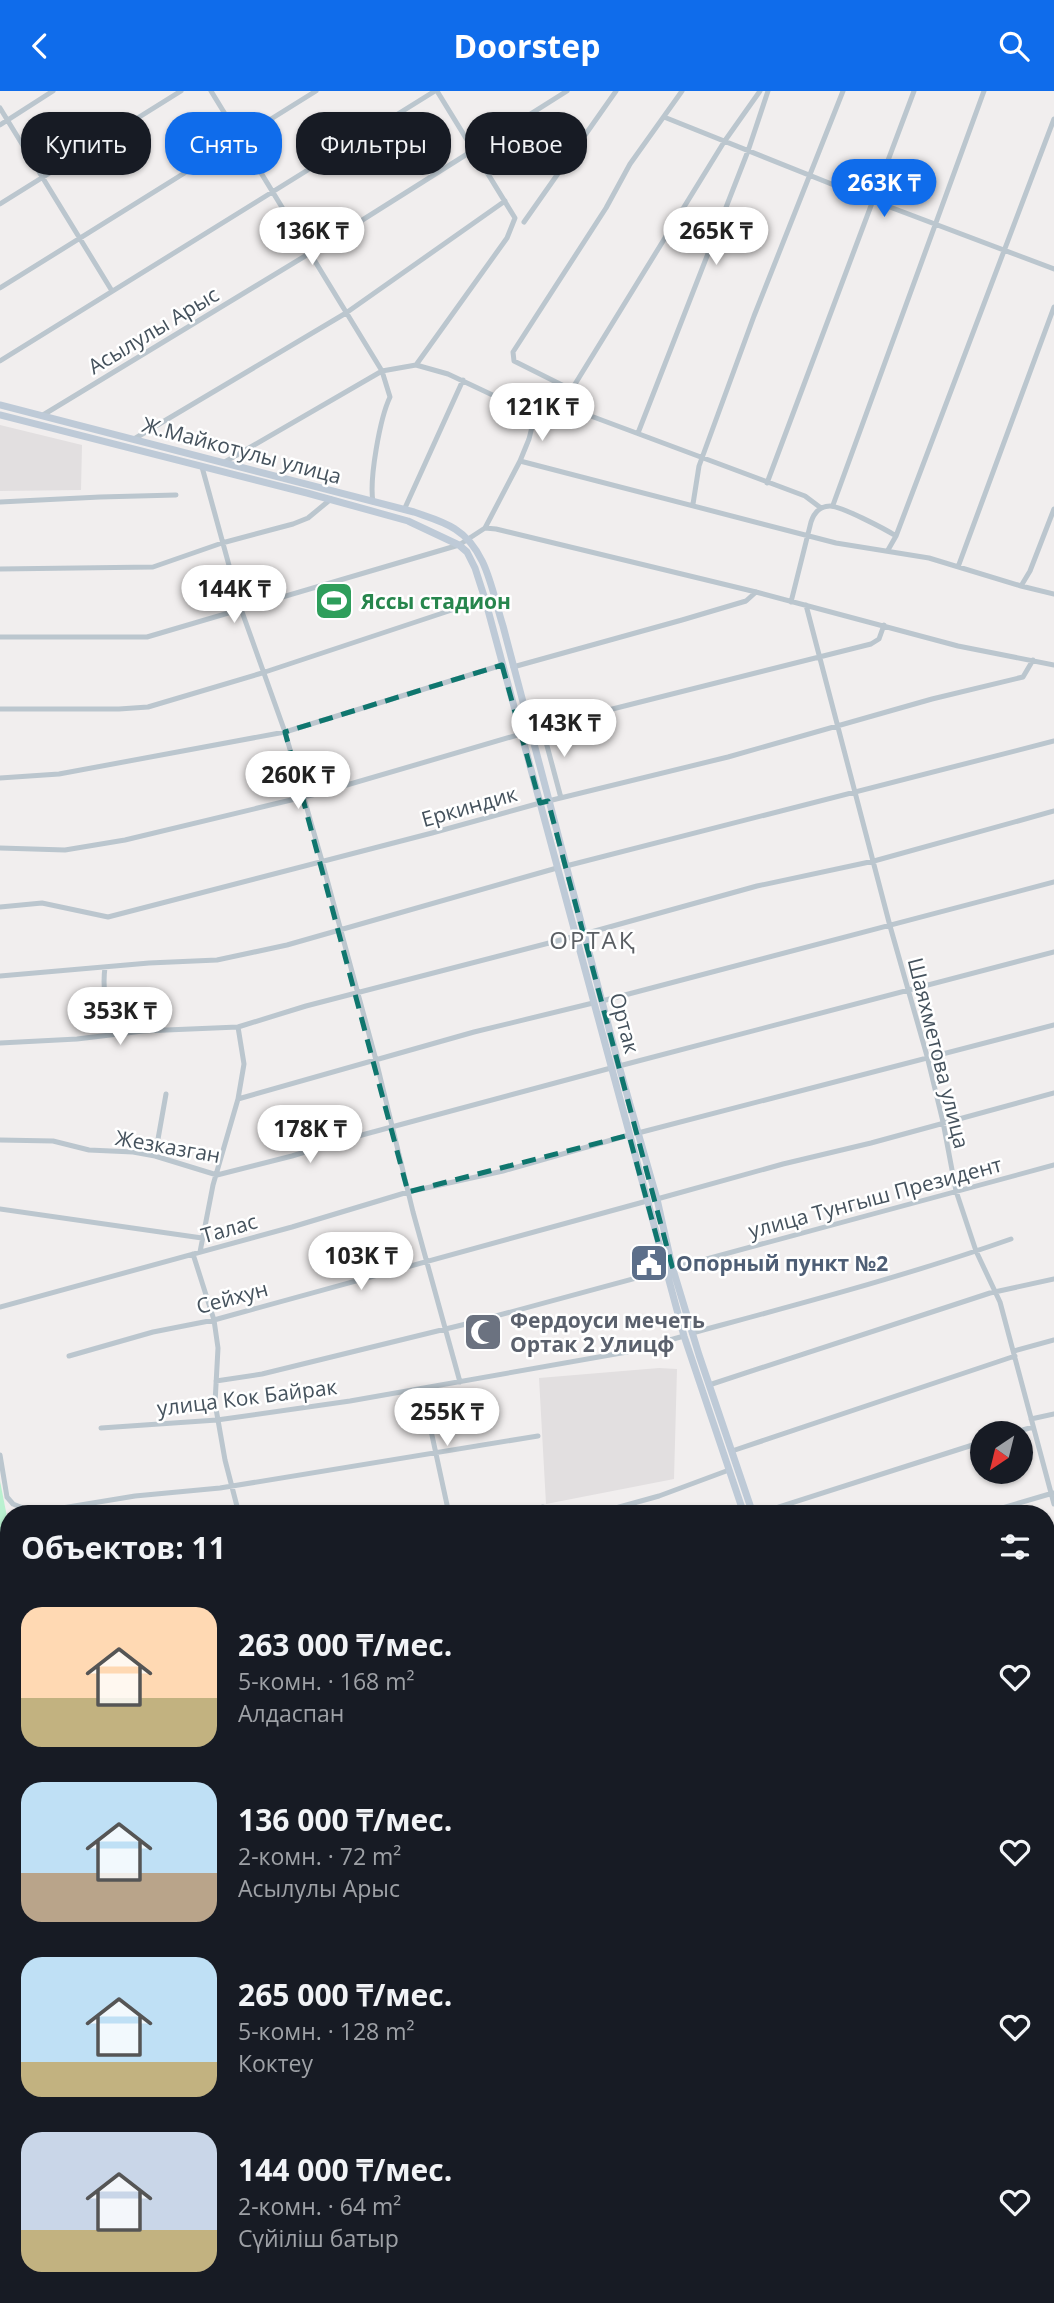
<!DOCTYPE html>
<html lang="ru">
<head>
<meta charset="utf-8">
<style>
	:root { --surface:#171b24; --page:#20242c; --text:#f1f3f6; --muted:#9ea1a6; --accent:#0f6ceb }
	body { margin:0; font-family:"Open Sans",sans-serif; background:var(--page); color:var(--text); height:100vh; display:flex; flex-direction:column; font-size:26px; white-space:nowrap }
	* { box-sizing:border-box; margin:0 }
	p { font-size:23px; color:var(--muted) }
	.icon { flex:none; width:38px; height:38px; fill:none; stroke:currentColor; stroke-width:2; stroke-linecap:round; stroke-linejoin:round }
	.map { position:relative; flex:1; overflow:hidden }
	.sheet { position:absolute; left:0px; top:1414px; width:1055px; height:798px; display:flex; flex-direction:column; background:var(--surface); border-radius:28px 28px 0 0; box-shadow:0 2px 5px #0004 }
	.sheet>* { flex:none }
	.top-card { position:absolute; left:21px; top:21px; width:700px; height:63px; display:flex; gap:14px }
	.needle { width:46px; rotate:215deg }
	.fabs { position:absolute; left:970px; top:1330px; display:grid; gap:14px }
	.fabs a { display:grid; place-items:center; width:63px; height:63px; border-radius:50%; background:var(--surface); box-shadow:0 2px 5px #0004; font-size:35px }
	.price { position:absolute; translate:-50% -60px; padding:0 16px; border-radius:24px; background:#fff; color:#222; font-size:23px; line-height:46px; filter:drop-shadow(0 2px 4px #0008) }
	.price::after { content:''; position:absolute; left:50%; top:42px; width:21px; height:16px; margin-left:-10px; background:inherit; clip-path:polygon(0 0,100% 0,50% 100%) }
	.price.selected { background:var(--accent); color:#fff }
	ul { padding:0; list-style:none }
	li { display:flex; align-items:center; gap:21px; height:175px; padding:0 21px }
	li span { display:grid; place-items:center; flex:none; width:196px; height:140px; border-radius:21px; color:#555 }
	li>.icon { margin-inline-start:auto }
	span .icon { width:84px; height:84px; fill:#fffc; stroke-width:1 }
	li b { font-size:30px }
	h2 { display:flex; justify-content:space-between; align-items:center; height:84px; padding:0 21px; font-size:30px }
	.pill { padding:0 24px; border-radius:28px; background:var(--surface); box-shadow:0 2px 5px #0004; font-size:24px; line-height:63px }
	.pill.selected { background:var(--accent); color:#fff }
	header { display:flex; justify-content:space-between; align-items:center; height:91px; padding:0 21px; background:var(--accent); color:#fff; font-size:32px; font-weight:700 }
	.map>svg:first-child { display:block }
</style>
</head>
<body>
<header><svg class="icon" aria-label="back" viewBox="0 0 24 24"><path d="M15 5l-7 7 7 7"/></svg>Doorstep<svg class="icon" aria-label="search" viewBox="0 0 24 24"><circle cx="10" cy="10" r="6"/><path d="M15 15l6 6"/></svg></header>
<div class="map">
<svg width="1054" height="2212" viewBox="0 0 1054 2212">
	<rect width="100%" height="100%" fill="#f1eeee"/>
	<!-- education -->
	<path fill="#e2dfe0" d="M0,334L82,354L81,399L0,400Z
		M659,1277L677,1278L674,1388L546,1413L539,1287Z
		M16,2203H119L115,2212H27Z
		M934,2203H1013L1014,2212H881Z"/>
	<!-- park -->
	<path fill="#baf1d0" d="M0,1390L9,1436V1486H0Z"/>
	<g fill="none" stroke-linecap="round" stroke-linejoin="round">
		<!-- street -->
		<path stroke="#bbc6ce" stroke-width="5" d="M211,0L382,280L390,306C380,327 369,388 373,411
			M0,17L112,200
			M664,26L874,110L1054,178
			M0,34L53,0
			M0,113L181,0
			M524,131L616,0
			M0,197L316,0
			M0,270L435,0
			M416,274L507,147L515,127L437,0
			M572,299L514,270L513,261L606,117L630,73L682,0
			M564,315L805,405L821,417
			M43,324L310,162L567,0
			M638,342L748,60L768,0
			M134,348L346,222L505,110
			M520,370L529,348L535,324
			M223,372L382,280L416,274L448,283L535,324L548,328L556,324L724,51L760,0
			M202,376L241,518L285,641L322,770L376,969L413,1121L460,1291
			M767,392L914,0
			M0,411L100,406L176,404
			M693,413L699,375L754,225L843,0
			M833,414L984,0
			M404,419L463,289
			M485,437L520,370L836,452L929,467L1021,495L1030,480L1054,418
			M896,445L1054,28
			M958,476L1054,216
			M0,478L153,476L222,452L293,433L308,427L331,408
			M1021,495L1054,503
			M791,511L811,431C814,422 820,415 830,415C841,415 885,438 896,445L888,459
			M806,514L890,835L927,965L943,1031L956,1100L976,1160L1000,1211L1054,1413
			M0,546H147L459,454L485,437L496,438L756,501L958,555L1054,574
			M513,576L682,529L746,510L756,501
			M0,618H119L148,616L262,582L485,508
			M542,636L561,707
			M529,639L871,553L879,548L884,534
			M0,687L59,683L285,641L502,574
			M0,757L65,759L125,749L316,703L521,643
			M566,775L1054,650
			M0,816L42,812L108,826L432,742L540,712L728,666L932,608L1023,586L1033,569
			M584,843L757,795L874,770L1054,720
			M105,876C102,899 106,921 116,943
			M0,885L149,872L217,869L287,854L557,777
			M602,910L1054,791
			M0,952L77,948L143,940L238,936L306,915L576,845
			M619,975L1054,861
			M238,1008L474,941L593,912
			M638,1042L1054,934
			M0,1049L53,1050L89,1059L133,1061L155,1065L217,1084L292,1065L347,1048L611,977
			M155,1065L166,1003
			M657,1108L783,1073L871,1052L1054,1002
			M0,1118L202,1147
			M200,1161L213,1094L238,1008L244,973L238,936
			M193,1163L214,1229L218,1257L215,1312L225,1369L239,1423
			M0,1216L292,1136L408,1101L503,1080L629,1044
			M692,1242C799,1213 906,1185 1011,1148
			M1014,1260L1054,1249
			M69,1265L153,1241L214,1229L647,1110
			M216,1290L262,1283L470,1232L1054,1074
			M709,1294L990,1202L1054,1188
			M422,1298L449,1423
			M1031,1328L1054,1323
			M101,1337L217,1329L350,1310L627,1261L684,1245
			M1012,1342L1033,1336
			M732,1360L1015,1265
			M0,1364L7,1406L13,1413L38,1423
			M38,1421L135,1405L220,1397L538,1345
			M518,1423L543,1416
			M594,1423L659,1405L729,1379
			M757,1423L982,1351
			M982,1423L1053,1402
			M1046,1481L1054,1478
			M0,1503L9,1504
			M1046,1557L1054,1556
			M0,1565L9,1566
			M1046,1632L1054,1631
			M0,1704H9
			M1046,1758L1054,1756
			M1046,1803L1054,1801
			M0,1820L9,1819
			M0,1935L9,1936
			M1046,1953L1054,1984
			M1046,2052L1054,2051
			M1046,2103L1054,2101
			M1046,2164L1054,2163
			M157,2203L174,2212
			M450,2203L461,2210
			M766,2203V2212
			M119,2212L122,2203
			M551,2212L554,2203
			M776,2212L813,2203"/>
		<!-- secondary -->
		<path stroke="#becad7" stroke-width="7" d="M0,314L414,421C428,426 443,430 455,438C487,458 492,501 503,535L619,975L657,1108L672,1175L699,1264L753,1423
			M0,324L307,402L408,430L459,454L467,461L475,477L485,508L684,1245L744,1423"/>
		<!-- rail -->
		<path stroke="#b0b4b9" stroke-width="2" d="M1046,1812L1054,1810
			M0,1992L9,1993
			M0,2020L9,2013
			M0,2133L9,2121"/>
	</g>
	<!-- marked area -->
	<path fill="none" stroke="#0f766e" stroke-width="5" stroke-dasharray="14 9" stroke-linejoin="round" d="M502,574L540,712L548,710L672,1175L665,1177L629,1044L408,1101L285,641Z"/>
	<!-- icons -->
	<defs>
		<symbol id="stadium-square" viewBox="-11 -11 22 22"><rect x="-9" y="-9" width="18" height="18" rx="4" fill="#2e9e5b" stroke="#fff"/><path d="M0-5a6.5 5 0 1 0 0 10a6.5 5 0 1 0 0-10ZM-3.5-1.8h7v3.6h-7Z" fill="#fff"/></symbol>
		<symbol id="civic-square" viewBox="-11 -11 22 22"><rect x="-9" y="-9" width="18" height="18" rx="4" fill="#5c6f8a" stroke="#fff"/><path d="M-.6-6.5H3V-4.5H.6V-3L4-1V1h2V6H-6V1h2V-1L-.6-3ZM-1.2 2.5V6h2.4V2.5Z" fill="#fff"/></symbol>
		<symbol id="mosque-square" viewBox="-11 -11 22 22"><rect x="-9" y="-9" width="18" height="18" rx="4" fill="#6b7280" stroke="#fff"/><path d="M3.5-4.9A6 6 0 1 0 3.5 4.9A5 5 0 1 1 3.5-4.9Z" fill="#fff"/></symbol>
	</defs>
	<g fill-rule="evenodd">
		<use href="#stadium-square" x="312" y="488" width="44" height="44"/>
		<use href="#civic-square" x="627" y="1150" width="44" height="44"/>
		<use href="#mosque-square" x="461" y="1219" width="44" height="44"/>
	</g>
	<g text-anchor="middle" dominant-baseline="central" stroke-width="5" stroke-linejoin="round" paint-order="stroke">
		<!-- street labels -->
		<g font-size="21" fill="#45525d" stroke="#fff">
			<text transform="translate(153 239) rotate(-31)">Асылулы Арыс</text>
			<text transform="translate(242 359) rotate(15)">Ж.Майкотулы улица</text>
			<text transform="translate(469 715) rotate(-16)">Еркиндик</text>
			<text transform="translate(625 932) rotate(75)">Ортак</text>
			<text transform="translate(939 962) rotate(76)">Шаяхметова улица</text>
			<text transform="translate(168 1055) rotate(10)">Жезказган</text>
			<text transform="translate(875 1106) rotate(-15)">улица Тунгыш Президент</text>
			<text transform="translate(229 1137) rotate(-16)">Талас</text>
			<text transform="translate(232 1206) rotate(-15)">Сейхун</text>
			<text transform="translate(247 1306) rotate(-7)">улица Кок Байрак</text>
		</g>
		<!-- leisure labels -->
		<g font-size="21" font-weight="bold" fill="#27864d" stroke="#fff" text-anchor="start">
			<text x="361" y="510">Яссы стадион</text>
		</g>
		<!-- service labels -->
		<g font-size="21" font-weight="bold" fill="#4e5e75" stroke="#fff" text-anchor="start">
			<text x="676" y="1172">Опорный пункт №2</text>
		</g>
		<!-- worship labels -->
		<g font-size="21" font-weight="bold" fill="#5b616d" stroke="#fff" text-anchor="start">
			<text x="510" y="1229">Фердоуси мечеть<tspan x="510" dy="24">Ортак 2 Улицф</tspan></text>
		</g>
		<!-- quarter labels -->
		<g font-size="24" letter-spacing="2" fill="#5b5f64" stroke="#fff">
			<text x="593" y="848">ОРТАҚ</text>
		</g>
	</g>
</svg>
<div class="fabs">
<a><svg class="needle" viewBox="-14 -14 28 28"><path d="M0-13l5 13h-10z" fill="#e53935"/><path d="M0 13l5-13h-10z" fill="#9ea1a6"/></svg></a>
</div>
<b class="price selected" style="left:884px;top:128px">263K ₸</b>
<b class="price" style="left:312px;top:176px">136K ₸</b>
<b class="price" style="left:716px;top:176px">265K ₸</b>
<b class="price" style="left:542px;top:352px">121K ₸</b>
<b class="price" style="left:234px;top:534px">144K ₸</b>
<b class="price" style="left:564px;top:668px">143K ₸</b>
<b class="price" style="left:298px;top:720px">260K ₸</b>
<b class="price" style="left:120px;top:956px">353K ₸</b>
<b class="price" style="left:310px;top:1074px">178K ₸</b>
<b class="price" style="left:361px;top:1201px">103K ₸</b>
<b class="price" style="left:447px;top:1357px">255K ₸</b>
<div class="top-card">
<a class="pill">Купить</a>
<a class="pill selected">Снять</a>
<a class="pill">Фильтры</a>
<a class="pill">Новое</a>
</div>
<section class="sheet">
<h2>Объектов: 11<svg class="icon" aria-label="filters" viewBox="0 0 24 24"><path d="M4 7h16M4 17h16"/><circle cx="9" cy="7" r="2"/><circle cx="15" cy="17" r="2"/></svg></h2>
<ul>
<li><span style="background:linear-gradient(#ffd9b3 65%,#c2b280 0)"><svg class="icon" aria-label="home" viewBox="0 0 24 24"><path d="M3 11l9-7 9 7M6 9v11h12V9"/></svg></span><div><b>263 000 ₸/мес.</b><p>5-комн. · 168 m²</p><p>Алдаспан</p></div><svg class="icon" aria-label="heart" viewBox="0 0 24 24"><path d="M12 20l-8-8c-3-5 5-10 8-4 3-6 11-1 8 4z"/></svg></li>
<li><span style="background:linear-gradient(#bfe0f5 65%,#b9a48a 0)"><svg class="icon" aria-label="home" viewBox="0 0 24 24"><path d="M3 11l9-7 9 7M6 9v11h12V9"/></svg></span><div><b>136 000 ₸/мес.</b><p>2-комн. · 72 m²</p><p>Асылулы Арыс</p></div><svg class="icon" aria-label="heart" viewBox="0 0 24 24"><path d="M12 20l-8-8c-3-5 5-10 8-4 3-6 11-1 8 4z"/></svg></li>
<li><span style="background:linear-gradient(#bfe0f5 75%,#c2b280 0)"><svg class="icon" aria-label="home" viewBox="0 0 24 24"><path d="M3 11l9-7 9 7M6 9v11h12V9"/></svg></span><div><b>265 000 ₸/мес.</b><p>5-комн. · 128 m²</p><p>Коктеу</p></div><svg class="icon" aria-label="heart" viewBox="0 0 24 24"><path d="M12 20l-8-8c-3-5 5-10 8-4 3-6 11-1 8 4z"/></svg></li>
<li><span style="background:linear-gradient(#c9d6e8 70%,#c2b280 0)"><svg class="icon" aria-label="home" viewBox="0 0 24 24"><path d="M3 11l9-7 9 7M6 9v11h12V9"/></svg></span><div><b>144 000 ₸/мес.</b><p>2-комн. · 64 m²</p><p>Сүйіліш батыр</p></div><svg class="icon" aria-label="heart" viewBox="0 0 24 24"><path d="M12 20l-8-8c-3-5 5-10 8-4 3-6 11-1 8 4z"/></svg></li>
</ul>
</section>
</div>
</body>
</html>
